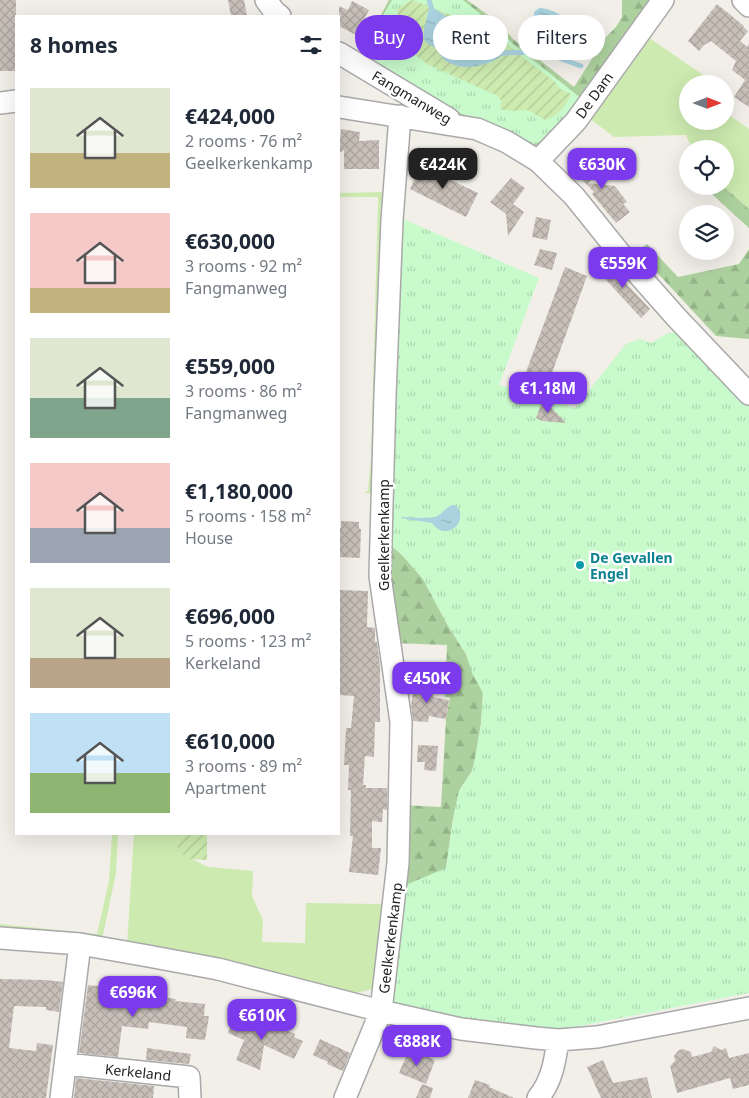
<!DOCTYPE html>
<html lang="en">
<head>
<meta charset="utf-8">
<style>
	:root { --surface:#fff; --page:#f2f2f3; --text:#1f2937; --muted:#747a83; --accent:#7c3aed }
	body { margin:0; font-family:"Noto Sans",sans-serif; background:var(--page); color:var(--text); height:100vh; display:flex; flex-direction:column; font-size:19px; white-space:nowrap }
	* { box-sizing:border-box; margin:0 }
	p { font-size:16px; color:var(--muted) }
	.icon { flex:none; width:28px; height:28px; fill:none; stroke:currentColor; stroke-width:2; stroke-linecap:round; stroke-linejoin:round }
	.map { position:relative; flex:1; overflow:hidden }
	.sheet { position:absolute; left:15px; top:15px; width:325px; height:820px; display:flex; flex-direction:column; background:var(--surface); border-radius:0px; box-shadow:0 5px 20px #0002 }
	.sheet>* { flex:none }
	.hud { position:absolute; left:355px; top:15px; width:319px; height:45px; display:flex; gap:10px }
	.needle { width:32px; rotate:90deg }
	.tools { position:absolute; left:679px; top:75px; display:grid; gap:10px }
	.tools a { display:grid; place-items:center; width:55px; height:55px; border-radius:50%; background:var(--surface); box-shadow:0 5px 20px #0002; font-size:25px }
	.price { position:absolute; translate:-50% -42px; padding:0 11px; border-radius:10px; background:var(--accent); color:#fff; font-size:16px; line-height:32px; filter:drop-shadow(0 1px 2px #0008) }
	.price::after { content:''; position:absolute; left:50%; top:30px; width:15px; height:11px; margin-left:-8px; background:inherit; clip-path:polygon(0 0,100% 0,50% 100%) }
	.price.active { background:#222; color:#fff }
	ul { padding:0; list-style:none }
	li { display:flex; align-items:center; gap:15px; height:125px; padding:0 15px }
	li span { display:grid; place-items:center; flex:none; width:140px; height:100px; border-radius:0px; color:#555 }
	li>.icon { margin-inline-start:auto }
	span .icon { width:60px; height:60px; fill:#fffc; stroke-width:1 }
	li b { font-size:21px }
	h2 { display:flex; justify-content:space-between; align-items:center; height:60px; padding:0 15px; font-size:21px }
	.pill { padding:0 18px; border-radius:22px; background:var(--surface); box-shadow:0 5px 20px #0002; font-size:18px; line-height:45px }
	.pill.active { background:var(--accent); color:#fff }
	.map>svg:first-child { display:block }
</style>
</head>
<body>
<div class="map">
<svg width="749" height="1098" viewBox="0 0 749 1098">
	<defs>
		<pattern id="forest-firs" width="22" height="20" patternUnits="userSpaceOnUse" patternTransform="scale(1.25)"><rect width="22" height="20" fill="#add19e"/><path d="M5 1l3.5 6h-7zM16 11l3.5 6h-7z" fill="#95b388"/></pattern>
		<pattern id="park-tufts" width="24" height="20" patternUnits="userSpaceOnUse" patternTransform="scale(1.25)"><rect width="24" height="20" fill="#c8facc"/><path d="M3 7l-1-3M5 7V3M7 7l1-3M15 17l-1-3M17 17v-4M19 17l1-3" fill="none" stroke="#acd6af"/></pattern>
		<pattern id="garden-furrows" width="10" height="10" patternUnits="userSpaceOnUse" patternTransform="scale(1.25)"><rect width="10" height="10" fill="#cdebb0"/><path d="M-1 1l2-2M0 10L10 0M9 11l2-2" fill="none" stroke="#b0c997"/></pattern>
		<pattern id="water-ripples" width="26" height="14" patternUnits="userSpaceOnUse" patternTransform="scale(1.25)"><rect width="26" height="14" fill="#aad3df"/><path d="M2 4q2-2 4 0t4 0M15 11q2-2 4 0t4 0" fill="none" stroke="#92b5bf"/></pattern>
		<pattern id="building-cross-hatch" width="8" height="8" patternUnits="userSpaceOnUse" patternTransform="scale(1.25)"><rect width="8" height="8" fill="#c7bfb8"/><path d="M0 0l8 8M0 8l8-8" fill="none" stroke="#aba49e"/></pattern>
	</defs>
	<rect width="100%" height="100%" fill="#f2efe9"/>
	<!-- grass -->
	<path fill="#cdebb0" d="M648,37L716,84H688V121H725V112L749,129V209L723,186H725V149H692L686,135L614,137L589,118Z
		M385,192L374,494L364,493L368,491L371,458L378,199V197H339V193Z
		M112,834H118L116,873L102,940L0,931V924L97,934L109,881Z
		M134,834H177L178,852L208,867L253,871L252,896L263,920L262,942L305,943L306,903L382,904L377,988L356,993L127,945Z"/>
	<!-- forest -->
	<path fill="url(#forest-firs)" d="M389,0H467L499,23L513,39L574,87L606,37L616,27L622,17V0H651L558,129L535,146H528L497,128L448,110L360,54Z
		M703,186H723L749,209V228Z
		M647,244L678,277L739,264L749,249V339L716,336L637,251Z
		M384,539L403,556L423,579L447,624L466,654L473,673L483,693L481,724L474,764L472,771L459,791L453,819L446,868L749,993L393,1010L402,805L441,807L446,719L450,698L445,697L447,645L393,643Z"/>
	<!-- park -->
	<path fill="url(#park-tufts)" d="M392,0H463L495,26L512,43L582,99C570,113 547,145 528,145L484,123L462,114L385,69L361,52Z
		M396,216L539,278L499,385L575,408L626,344L640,339L651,343C661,338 668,330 679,333L749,402V993L554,1031L393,1010L392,996L401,887L446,868L453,819L459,791L472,771L474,764L481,724L483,693L472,673L466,654L447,624L423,579L403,556L384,539Z"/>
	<!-- garden -->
	<path fill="url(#garden-furrows)" fill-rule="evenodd" d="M412,0L497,33L516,52L555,82L560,89L571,94C566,106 558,117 545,120L528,110L511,111L500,109L502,101L498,96L427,64L413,53L402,35L397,9ZM432,7L452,20L465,25L493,62C483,65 469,69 458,66C436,59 425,32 428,11Z
		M177,834H207V860L191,859L178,852Z"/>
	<!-- water -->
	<path fill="url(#water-ripples)" d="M432,7L452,20L465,25L505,54C489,65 465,73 446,61C442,58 439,53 436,49C432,45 435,48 430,45C420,39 424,30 426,21C428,14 427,11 432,7Z
		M539,8C551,8 570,18 575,30C563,46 541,28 534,17V12Z
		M452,505L457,506C469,524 445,542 432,523L401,518L402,517C410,517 433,520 439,515C444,512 445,508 452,505Z"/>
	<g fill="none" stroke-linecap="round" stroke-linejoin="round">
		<!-- stream -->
		<path stroke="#aad3df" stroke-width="5" d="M429,0L433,13
			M499,53L542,52L581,66"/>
	</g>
	<!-- building -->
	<path fill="url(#building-cross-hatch)" d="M0,0H16V71H0Z
		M228,0H244L247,16H231Z
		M352,1L369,10L356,35L339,26V6L348,10Z
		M717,4L744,26L743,27L748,31L740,41L747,47L749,44V107L734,97L745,80L732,70L736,61L711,41L704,45L699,51L688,41Z
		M341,129L360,132L359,141L379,140V169H344V150L339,153Z
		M583,155L599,172L588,183L615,186L627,202L623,204L630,212L616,223L592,194L594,192L570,168Z
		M422,163L439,171L438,174L478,193L466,217L410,189Z
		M511,178L525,188L513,204L524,212L508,236L506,214L490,202Z
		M536,217L551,220L547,240L532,237Z
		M540,249L557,253L552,270L534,265Z
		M604,260L650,309L641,318L595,268Z
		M565,267L587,276L548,384L557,388L553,400L520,388Z
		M543,399L566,423L542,421L536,418Z
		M341,521L359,522V529H361L360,558L339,557V528H341Z
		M339,590L368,591L367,627L375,628V642H377L380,666V722H375L374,757L365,756L363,785H366V788H387V810L383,809L382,822L372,821V848H381L378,875L349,872L353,836H350L351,790H348L349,765H344L346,728H351L354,696L340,695Z
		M415,682L435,685L433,697L449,700L446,719L429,716L428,722L413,721L411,705Z
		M418,745L438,746L436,771L424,770L425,762H417Z
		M0,979L45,980L63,982L59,1012L46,1010V1007L14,1006L9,1048L36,1051L37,1043L53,1045L46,1098H0Z
		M88,985L130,990V993L176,999L175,1001L205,1004L204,1016H209L205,1040L186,1038L187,1027L149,1022L148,1029L122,1026L118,1057L79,1053Z
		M236,1013L277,1031L279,1027L295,1034L294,1037L303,1041L294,1059L264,1045L260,1070L236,1060L244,1040L228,1033Z
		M320,1039L350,1053L343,1071L327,1064L328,1062L313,1055Z
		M714,1046L721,1050L726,1048L729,1058L749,1053V1085L733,1089L730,1078L677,1093L670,1066L675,1061L674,1056L679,1050L683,1049L691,1052L692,1057L711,1052Z
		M147,1048L191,1054L189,1064L146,1060Z
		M408,1052L416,1055L417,1052L435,1060L426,1084L399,1073Z
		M603,1060L613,1083L647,1077L652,1098H601L587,1067Z
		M76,1078L154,1086L153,1098H74Z
		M475,1080L490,1085L489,1087L514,1098H468Z
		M422,1084L433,1088L430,1098H416Z"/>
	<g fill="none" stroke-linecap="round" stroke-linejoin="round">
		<defs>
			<path id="minor" d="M266,0L274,11L280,16
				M743,0L749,6
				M339,53L449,119
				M0,103L16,101
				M339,107L477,129L507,142L538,161L574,196L623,257L676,317L749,394
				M538,161L576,121L663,0
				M0,938L80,944L148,956L218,969L381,1011L461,1029L536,1038L558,1040L597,1037L749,1008
				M66,1064L189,1077L190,1098
				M61,1098L80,944
				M345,1098L381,1011L398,863L401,722L380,576L385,396L392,220L400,116
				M538,1098C552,1081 555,1061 558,1040"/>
		</defs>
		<!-- minor casing -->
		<use href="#minor" stroke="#a9a9a9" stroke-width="24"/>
		<!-- minor -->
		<use href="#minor" stroke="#fff" stroke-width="21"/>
	</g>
	<!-- markers -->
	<circle fill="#0f9aa8" stroke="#fff" stroke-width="2" cx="580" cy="565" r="5"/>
	<g text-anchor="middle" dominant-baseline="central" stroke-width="5" stroke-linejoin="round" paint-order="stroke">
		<!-- street labels -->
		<g font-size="14" fill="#222" stroke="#fff">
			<text transform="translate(594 95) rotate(-54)">De Dam</text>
			<text transform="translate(412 97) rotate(31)">Fangmanweg</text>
			<text transform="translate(383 535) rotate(-90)">Geelkerkenkamp</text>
			<text transform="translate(390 938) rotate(-83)">Geelkerkenkamp</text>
			<text transform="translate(138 1072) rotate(6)">Kerkeland</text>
		</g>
		<!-- culture labels -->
		<g font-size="14" font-weight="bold" fill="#0d838f" stroke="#fff" text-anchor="start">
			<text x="590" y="557">De Gevallen<tspan x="590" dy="16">Engel</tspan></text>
		</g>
	</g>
</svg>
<div class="tools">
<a><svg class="needle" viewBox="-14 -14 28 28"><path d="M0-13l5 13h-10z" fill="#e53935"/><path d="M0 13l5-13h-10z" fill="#747a83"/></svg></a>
<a><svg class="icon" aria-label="locate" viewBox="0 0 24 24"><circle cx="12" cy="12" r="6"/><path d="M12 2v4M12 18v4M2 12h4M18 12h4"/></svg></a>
<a><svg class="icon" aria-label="layers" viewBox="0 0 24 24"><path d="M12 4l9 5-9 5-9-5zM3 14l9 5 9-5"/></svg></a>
</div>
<b class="price active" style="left:443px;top:190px">€424K</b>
<b class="price" style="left:602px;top:190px">€630K</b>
<b class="price" style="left:623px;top:289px">€559K</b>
<b class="price" style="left:548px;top:414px">€1.18M</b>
<b class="price" style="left:427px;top:704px">€450K</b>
<b class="price" style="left:133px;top:1018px">€696K</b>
<b class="price" style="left:262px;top:1041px">€610K</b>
<b class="price" style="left:417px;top:1067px">€888K</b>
<div class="hud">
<a class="pill active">Buy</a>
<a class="pill">Rent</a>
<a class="pill">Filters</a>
</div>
<section class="sheet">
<h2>8 homes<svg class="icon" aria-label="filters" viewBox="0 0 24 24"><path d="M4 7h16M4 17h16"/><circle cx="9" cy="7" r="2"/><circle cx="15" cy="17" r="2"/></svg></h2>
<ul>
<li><span style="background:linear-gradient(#dfe7d0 65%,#c2b280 0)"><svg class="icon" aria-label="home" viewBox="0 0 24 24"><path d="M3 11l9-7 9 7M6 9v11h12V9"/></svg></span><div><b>€424,000</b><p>2 rooms · 76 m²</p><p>Geelkerkenkamp</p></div></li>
<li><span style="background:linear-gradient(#f6c9c9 75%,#c2b280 0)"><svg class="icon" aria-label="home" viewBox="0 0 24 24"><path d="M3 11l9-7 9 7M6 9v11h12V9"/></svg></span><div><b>€630,000</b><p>3 rooms · 92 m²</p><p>Fangmanweg</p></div></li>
<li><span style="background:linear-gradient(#dfe7d0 60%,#7fa58c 0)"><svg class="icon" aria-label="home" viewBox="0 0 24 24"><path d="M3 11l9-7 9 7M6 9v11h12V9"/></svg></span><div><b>€559,000</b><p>3 rooms · 86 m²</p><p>Fangmanweg</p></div></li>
<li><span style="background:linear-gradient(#f6c9c9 65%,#9aa5b1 0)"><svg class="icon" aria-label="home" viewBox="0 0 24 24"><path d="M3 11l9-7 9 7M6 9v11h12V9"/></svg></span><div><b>€1,180,000</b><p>5 rooms · 158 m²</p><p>House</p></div></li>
<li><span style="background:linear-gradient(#dfe7d0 70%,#b9a48a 0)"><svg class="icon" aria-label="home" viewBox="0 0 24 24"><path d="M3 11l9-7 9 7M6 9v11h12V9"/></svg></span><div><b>€696,000</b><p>5 rooms · 123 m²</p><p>Kerkeland</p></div></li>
<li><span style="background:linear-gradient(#bfe0f5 60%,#8fb573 0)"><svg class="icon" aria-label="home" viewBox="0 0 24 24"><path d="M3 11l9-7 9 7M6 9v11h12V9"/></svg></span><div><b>€610,000</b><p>3 rooms · 89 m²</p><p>Apartment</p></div></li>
</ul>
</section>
</div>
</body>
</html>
